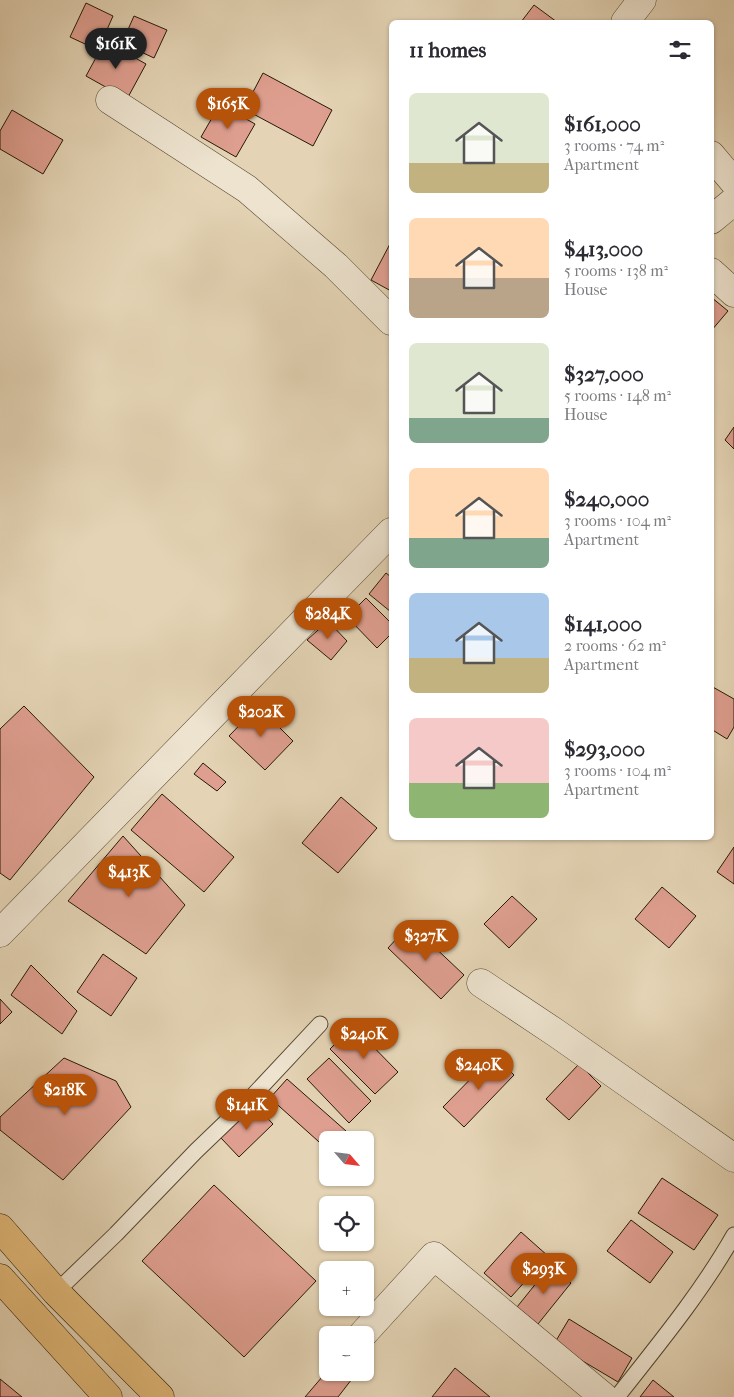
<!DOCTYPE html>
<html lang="en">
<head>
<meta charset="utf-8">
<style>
	:root { --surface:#fff; --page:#f7f7f7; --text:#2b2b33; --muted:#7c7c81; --accent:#b45309 }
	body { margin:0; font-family:"IM FELL French Canon",serif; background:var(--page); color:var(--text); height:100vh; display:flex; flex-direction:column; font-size:19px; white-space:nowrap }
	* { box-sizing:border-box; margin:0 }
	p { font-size:16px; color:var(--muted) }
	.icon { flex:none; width:28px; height:28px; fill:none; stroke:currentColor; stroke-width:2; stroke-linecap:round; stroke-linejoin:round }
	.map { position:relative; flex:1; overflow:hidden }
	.panel { position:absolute; left:389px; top:20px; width:325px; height:820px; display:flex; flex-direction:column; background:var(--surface); border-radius:8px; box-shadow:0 1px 4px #0004 }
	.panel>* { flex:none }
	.needle { width:32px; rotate:118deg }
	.tools { position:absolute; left:319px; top:1131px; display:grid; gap:10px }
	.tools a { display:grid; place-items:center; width:55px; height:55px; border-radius:8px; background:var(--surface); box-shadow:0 1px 4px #0004; font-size:25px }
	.price { position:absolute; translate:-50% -42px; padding:0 11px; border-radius:18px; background:var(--accent); color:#fff; font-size:16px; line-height:32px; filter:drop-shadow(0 1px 2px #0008) }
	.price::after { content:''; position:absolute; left:50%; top:30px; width:15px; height:11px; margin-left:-8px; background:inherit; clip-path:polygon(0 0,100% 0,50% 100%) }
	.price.active { background:#222; color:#fff }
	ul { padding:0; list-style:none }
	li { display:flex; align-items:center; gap:15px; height:125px; padding:0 20px }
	li span { display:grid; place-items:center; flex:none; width:140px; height:100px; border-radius:8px; color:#555 }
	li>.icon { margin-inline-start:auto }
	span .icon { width:60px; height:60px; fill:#fffc; stroke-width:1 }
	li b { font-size:21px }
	h2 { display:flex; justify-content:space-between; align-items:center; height:60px; padding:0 20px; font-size:21px }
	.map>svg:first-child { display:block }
</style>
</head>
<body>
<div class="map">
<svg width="734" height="1397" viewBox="0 0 734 1397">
	<rect width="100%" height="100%" fill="#e4d4b5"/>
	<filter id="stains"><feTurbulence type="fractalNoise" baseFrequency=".004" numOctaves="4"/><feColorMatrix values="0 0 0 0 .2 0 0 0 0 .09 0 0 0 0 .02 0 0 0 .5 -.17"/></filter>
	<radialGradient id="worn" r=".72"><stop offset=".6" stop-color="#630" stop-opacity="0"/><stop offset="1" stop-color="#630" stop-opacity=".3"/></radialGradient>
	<!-- building -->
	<path fill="#df9f90" stroke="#261907" d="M86,3L113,16L98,50L70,37Z
		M534,5L557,22H521Z
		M134,16L167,30L154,58L122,43Z
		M105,41L146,64L127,99L86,76Z
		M263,73L332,110L313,146L244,109Z
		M220,104L255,124L236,157L201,137Z
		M12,110L63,140L43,174L0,149V131Z
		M391,242V291L371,280Z
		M711,297L728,311L711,331Z
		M734,427V449L725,440Z
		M386,573L391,577V612L369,594Z
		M366,598L391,623V634L377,648L347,617Z
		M328,621L347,641L331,660L307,640Z
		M711,686L734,699V727L727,739L711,729Z
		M24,706L94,777L10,880L0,873V729Z
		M258,706L293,741L265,770L229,736Z
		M203,763L226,782L217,791L194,774Z
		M162,794L234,857L204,892L131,830Z
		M341,797L377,828L338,873L302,843Z
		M123,836L185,905L146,954L68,901Z
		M734,847V884L717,872Z
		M662,887L696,916L669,948L635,919Z
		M512,896L537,919L509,948L484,924Z
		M410,924L464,975L441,999L388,948Z
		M103,954L137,978L111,1016L77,992Z
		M31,965L77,1011L62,1034L11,995Z
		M0,999L12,1012L0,1024Z
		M353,1026L398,1072L375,1094L330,1049Z
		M494,1055L514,1075L464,1127L443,1107Z
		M64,1058L116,1081L131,1107L63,1180L0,1130V1117Z
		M329,1058L371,1101L349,1123L307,1079Z
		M579,1064L601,1086L569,1120L546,1099Z
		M287,1079L346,1131L338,1140H328V1150L270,1098Z
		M255,1105L273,1124L239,1157L221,1138Z
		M662,1178L718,1215L694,1250L638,1213Z
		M214,1185L316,1281L244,1357L142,1261Z
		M631,1220L673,1252L650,1283L607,1251Z
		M521,1232L548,1256L511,1297L484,1273Z
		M550,1266L571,1283L538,1324L517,1307Z
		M569,1319L632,1358L618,1382L554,1344Z
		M455,1368L490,1397H432Z
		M328,1370V1372H351L355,1375L338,1397H305Z
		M0,1379L22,1397H0Z
		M653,1380L674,1397H640Z"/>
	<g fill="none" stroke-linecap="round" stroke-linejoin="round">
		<defs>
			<path id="service" d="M56,1292L116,1234L196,1151L246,1103L320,1024
				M617,1397C658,1345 701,1293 734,1235"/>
			<path id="minor" d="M625,22L642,0
				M110,100L247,189L336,266L391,321
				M711,155L734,182
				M711,220L734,201
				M711,272L734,293
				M0,933L391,532
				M481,983L556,1033L734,1158
				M362,1335L434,1256L604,1397"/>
			<path id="trunk" d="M0,1228L56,1292L160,1397
				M0,1278L108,1397"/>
		</defs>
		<!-- service casing -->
		<use href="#service" stroke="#564832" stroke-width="17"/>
		<!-- minor casing -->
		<use href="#minor" stroke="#564832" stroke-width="29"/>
		<!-- trunk casing -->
		<use href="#trunk" stroke="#261907" stroke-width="29"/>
		<!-- service -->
		<use href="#service" stroke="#ede3cf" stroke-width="15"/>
		<!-- minor -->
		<use href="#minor" stroke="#ede3cf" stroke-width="28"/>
		<!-- trunk -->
		<use href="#trunk" stroke="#e2ba7a" stroke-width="28"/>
	</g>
	<rect width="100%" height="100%" filter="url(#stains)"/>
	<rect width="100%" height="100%" fill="url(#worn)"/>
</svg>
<div class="tools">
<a><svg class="needle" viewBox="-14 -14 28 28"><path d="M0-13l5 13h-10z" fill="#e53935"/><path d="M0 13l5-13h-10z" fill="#7c7c81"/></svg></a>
<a><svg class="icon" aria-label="locate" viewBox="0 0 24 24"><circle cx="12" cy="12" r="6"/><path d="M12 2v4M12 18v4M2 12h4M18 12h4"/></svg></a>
<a>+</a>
<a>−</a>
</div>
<b class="price active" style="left:116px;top:70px">$161K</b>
<b class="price" style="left:228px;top:130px">$165K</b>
<b class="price" style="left:328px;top:640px">$284K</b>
<b class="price" style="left:261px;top:738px">$202K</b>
<b class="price" style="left:129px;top:898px">$413K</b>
<b class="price" style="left:426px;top:962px">$327K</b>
<b class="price" style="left:364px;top:1060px">$240K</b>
<b class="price" style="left:479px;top:1091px">$240K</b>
<b class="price" style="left:65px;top:1116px">$218K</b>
<b class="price" style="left:247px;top:1131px">$141K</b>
<b class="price" style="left:544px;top:1295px">$293K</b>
<section class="panel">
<h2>11 homes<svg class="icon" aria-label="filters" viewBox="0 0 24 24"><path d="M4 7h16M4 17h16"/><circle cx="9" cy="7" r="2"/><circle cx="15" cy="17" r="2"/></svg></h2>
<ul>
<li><span style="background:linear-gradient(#dfe7d0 70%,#c2b280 0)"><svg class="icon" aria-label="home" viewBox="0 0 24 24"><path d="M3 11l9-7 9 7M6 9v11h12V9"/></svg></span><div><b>$161,000</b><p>3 rooms · 74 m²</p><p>Apartment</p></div></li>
<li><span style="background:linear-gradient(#ffd9b3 60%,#b9a48a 0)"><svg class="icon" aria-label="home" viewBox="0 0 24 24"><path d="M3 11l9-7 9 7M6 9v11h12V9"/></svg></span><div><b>$413,000</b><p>5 rooms · 138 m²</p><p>House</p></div></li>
<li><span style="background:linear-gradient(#dfe7d0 75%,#7fa58c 0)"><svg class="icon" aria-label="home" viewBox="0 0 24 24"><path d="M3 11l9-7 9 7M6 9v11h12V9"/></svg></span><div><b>$327,000</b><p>5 rooms · 148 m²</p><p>House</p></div></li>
<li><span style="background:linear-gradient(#ffd9b3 70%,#7fa58c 0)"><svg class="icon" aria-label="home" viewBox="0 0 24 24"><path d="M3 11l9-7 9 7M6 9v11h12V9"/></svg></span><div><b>$240,000</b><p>3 rooms · 104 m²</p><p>Apartment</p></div></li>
<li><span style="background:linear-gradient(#a9c7e8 65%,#c2b280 0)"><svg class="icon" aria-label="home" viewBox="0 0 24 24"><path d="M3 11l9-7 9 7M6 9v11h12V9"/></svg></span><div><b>$141,000</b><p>2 rooms · 62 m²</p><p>Apartment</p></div></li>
<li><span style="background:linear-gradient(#f6c9c9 65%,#8fb573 0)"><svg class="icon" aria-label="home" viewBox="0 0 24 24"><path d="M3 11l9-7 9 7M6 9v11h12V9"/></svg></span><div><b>$293,000</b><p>3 rooms · 104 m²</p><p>Apartment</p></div></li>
</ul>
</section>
</div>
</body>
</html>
